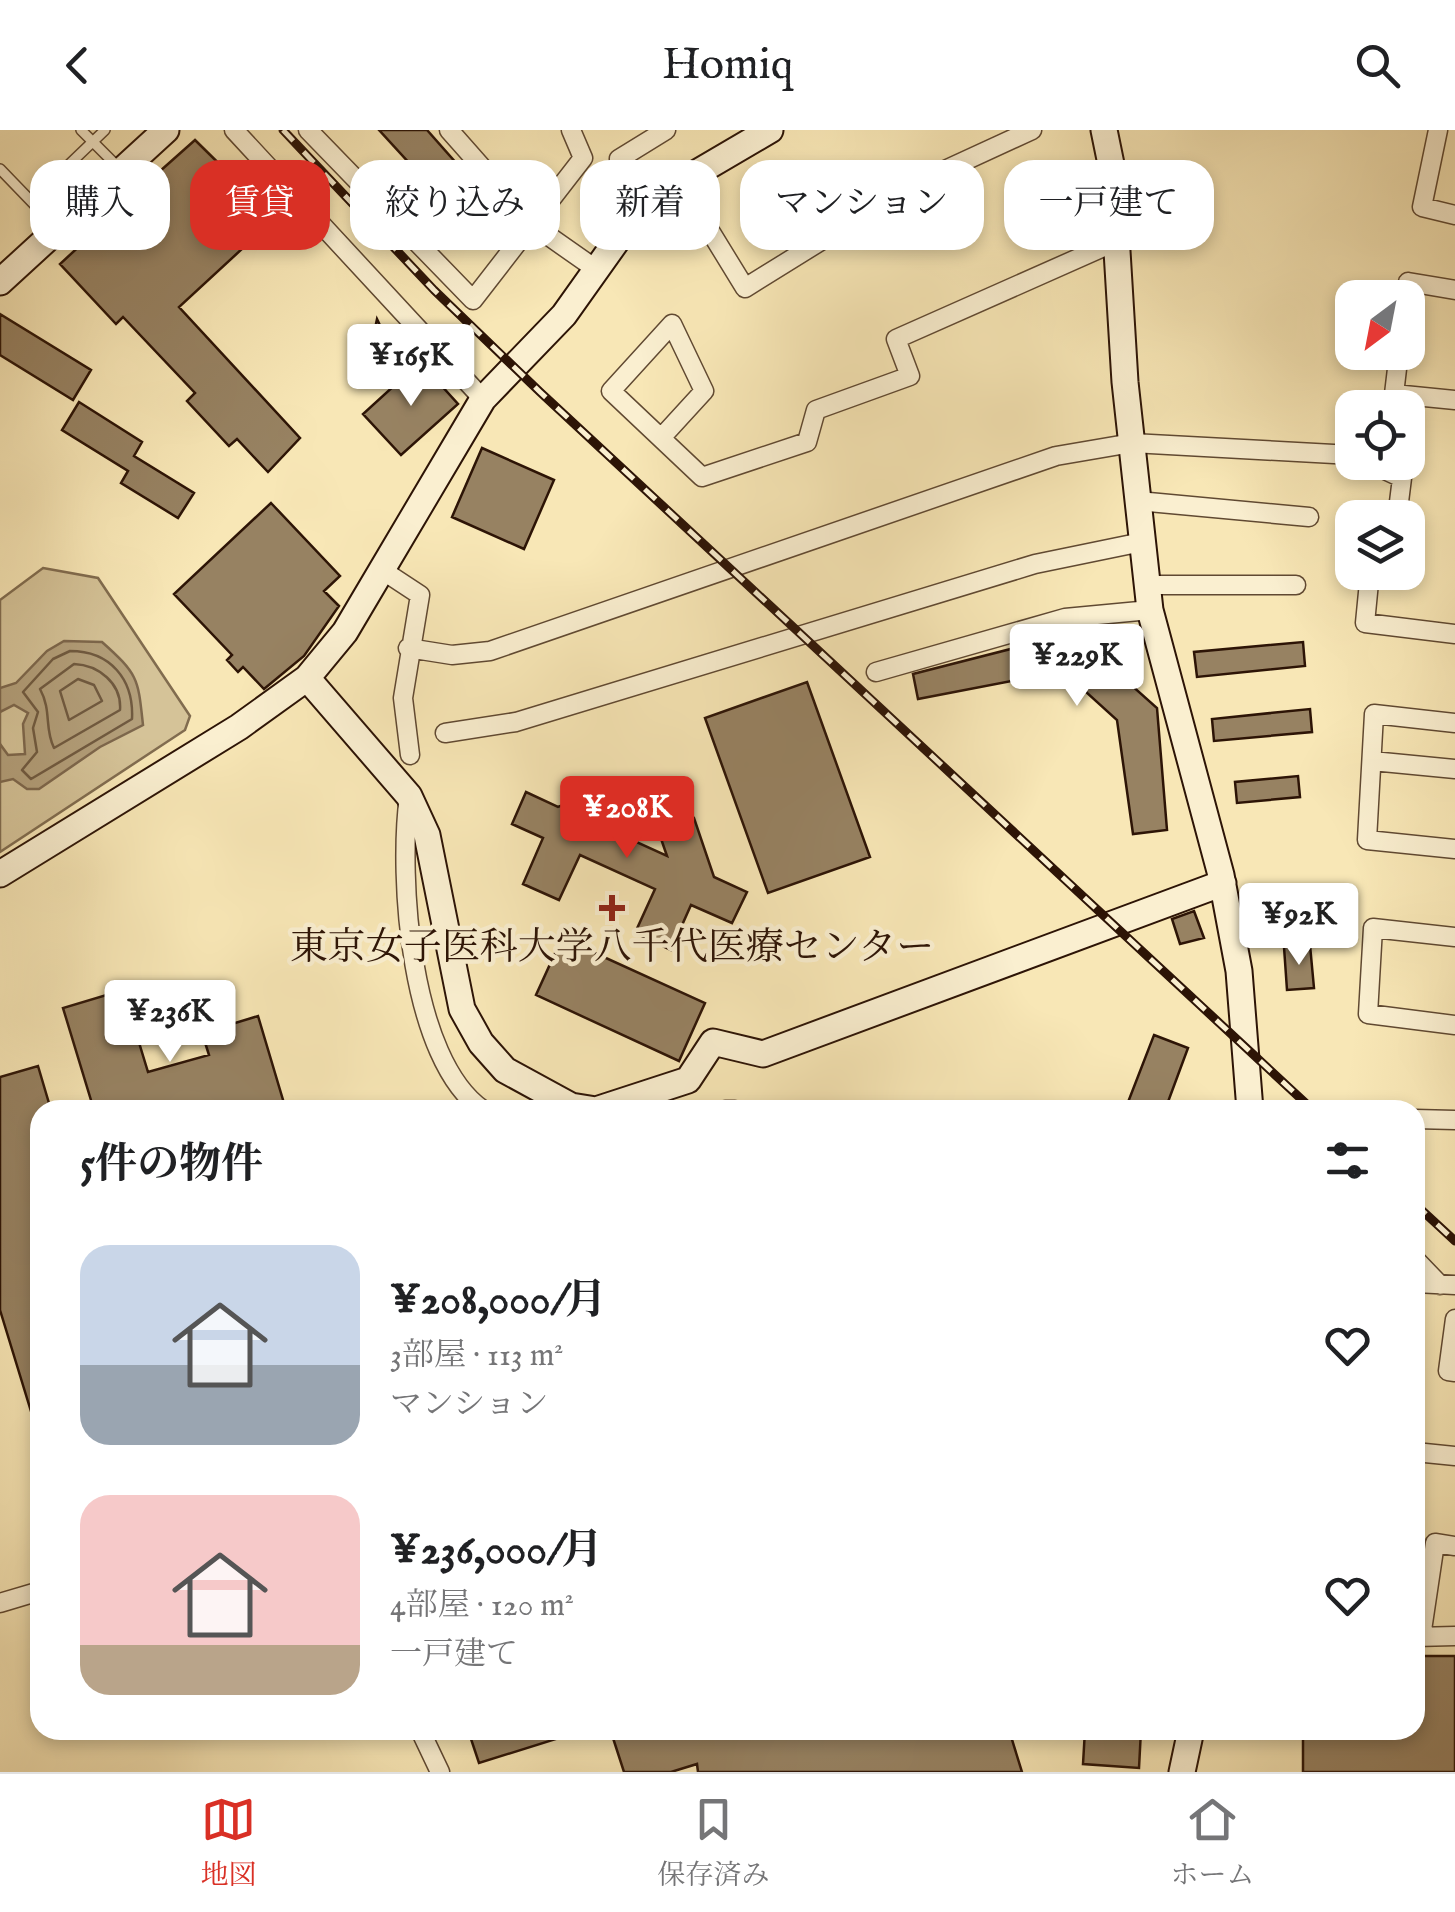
<!DOCTYPE html>
<html lang="ja">
<head>
<meta charset="utf-8">
<style>
	:root { --surface:#fff; --page:#f2f2f2; --text:#202124; --muted:#757577; --line:#e0e0e0; --accent:#d93025 }
	body { margin:0; font-family:"IM FELL English","Noto Serif JP",serif; background:var(--page); color:var(--text); height:100vh; display:flex; flex-direction:column; font-size:38px; white-space:nowrap }
	* { box-sizing:border-box; margin:0 }
	p { font-size:32px; color:var(--muted) }
	.icon { flex:none; width:55px; height:55px; fill:none; stroke:currentColor; stroke-width:2; stroke-linecap:round; stroke-linejoin:round }
	.map { position:relative; flex:1; overflow:hidden }
	.details { position:absolute; left:30px; top:970px; width:1395px; height:640px; display:flex; flex-direction:column; background:var(--surface); border-radius:30px; box-shadow:0 5px 15px #0003 }
	.details>* { flex:none }
	.hud { position:absolute; left:30px; top:30px; width:1395px; height:90px; display:flex; gap:20px }
	.needle { width:65px; rotate:212deg }
	.tools { position:absolute; left:1335px; top:150px; display:grid; gap:20px }
	.tools a { display:grid; place-items:center; width:90px; height:90px; border-radius:20px; background:var(--surface); box-shadow:0 5px 15px #0003; font-size:50px }
	.price { position:absolute; translate:-50% -85px; padding:0 22px; border-radius:10px; background:#fff; color:#222; font-size:32px; line-height:65px; filter:drop-shadow(0 2px 5px #0008) }
	.price::after { content:''; position:absolute; left:50%; top:60px; width:30px; height:22px; margin-left:-15px; background:inherit; clip-path:polygon(0 0,100% 0,50% 100%) }
	.price.active { background:var(--accent); color:#fff }
	ul { padding:0; list-style:none }
	li { display:flex; align-items:center; gap:30px; height:250px; padding:0 50px }
	li span { display:grid; place-items:center; flex:none; width:280px; height:200px; border-radius:30px; color:#555 }
	li>.icon { margin-inline-start:auto }
	span .icon { width:120px; height:120px; fill:#fffc; stroke-width:1 }
	li b { font-size:42px }
	h2 { display:flex; justify-content:space-between; align-items:center; height:120px; padding:0 50px; font-size:42px }
	.tag { padding:0 35px; border-radius:30px; background:var(--surface); box-shadow:0 5px 15px #0003; font-size:35px; line-height:90px }
	.tag.active { background:var(--accent); color:#fff }
	header { display:flex; justify-content:space-between; align-items:center; height:130px; padding:0 50px; background:var(--surface); font-size:45px; font-weight:600 }
	.tab-bar { display:flex; justify-content:space-around; align-items:center; height:140px; border-top:2px solid var(--line); background:var(--surface); font-size:28px; color:var(--muted) }
	.tab-bar a { display:grid; justify-items:center; gap:5px }
	.tab-bar .active { color:var(--accent) }
	.map>svg:first-child { display:block }
</style>
</head>
<body>
<header><svg class="icon" aria-label="back" viewBox="0 0 24 24"><path d="M15 5l-7 7 7 7"/></svg>Homiq<svg class="icon" aria-label="search" viewBox="0 0 24 24"><circle cx="10" cy="10" r="6"/><path d="M15 15l6 6"/></svg></header>
<div class="map">
<svg width="1455" height="1642" viewBox="0 0 1455 1642">
	<rect width="100%" height="100%" fill="#f8e7b6"/>
	<filter id="stains"><feTurbulence type="fractalNoise" baseFrequency=".002" numOctaves="4"/><feColorMatrix values="0 0 0 0 .2 0 0 0 0 .09 0 0 0 0 .02 0 0 0 .5 -.17"/></filter>
	<radialGradient id="worn" r=".72"><stop offset=".6" stop-color="#630" stop-opacity="0"/><stop offset="1" stop-color="#630" stop-opacity=".3"/></radialGradient>
	<!-- green -->
	<path fill="#d5c398" stroke="#816c4f" stroke-width="2.5" d="M43,438L98,448L190,586L185,600L0,722V470Z"/>
	<!-- water -->
	<path fill="#b39f7a" stroke="#7d674c" stroke-width="2.5" d="M64,511L102,512C139,545 138,549 143,595L100,617L39,659H27L13,649L0,652V614L8,625L25,624L23,594L28,583L14,575L0,582V558L16,553L47,521Z"/>
	<g fill="none" stroke-linecap="round" stroke-linejoin="round">
		<!-- shore -->
		<path stroke="#705a40" stroke-width="2.5" d="M70,521C110,521 134,549 132,589L31,649L22,640L37,622L33,598L38,582L23,562L53,529Z
			M74,534C98,535 122,553 120,580L54,618C44,598 52,581 40,559Z
			M78,549L94,555L102,571L69,590L60,561Z"/>
	</g>
	<!-- building -->
	<path fill="#978262" stroke="#2d1406" stroke-width="2.5" d="M379,0H427L511,95L487,118Z
		M195,10L254,68L223,97L243,118L179,177L300,308L268,342L237,309L229,316L187,271L195,263L123,187L116,194L60,134L148,53L144,48L155,38L159,42Z
		M0,184L91,240L73,270L0,225Z
		M377,189L387,210L376,242L367,236Z
		M420,232L458,274L401,325L363,284Z
		M79,272L142,312L134,326L194,363L178,388L121,353L128,341L62,300Z
		M482,318L554,350L524,419L452,387Z
		M271,373L340,446L324,461L339,476L304,526L264,559L243,537L238,542L227,530L232,525L174,464Z
		M1073,503L1157,578L1167,700L1133,704L1117,590L1063,541L918,569L913,544Z
		M1303,512L1305,536L1197,547L1194,522Z
		M807,552L870,727L768,763L705,588Z
		M1310,579L1312,602L1214,611L1212,589Z
		M1298,646L1300,667L1237,673L1235,652Z
		M613,655L628,692L610,700L667,726L658,700L694,688L714,747L747,762L732,793L691,775L671,820L635,803L655,759L580,725L559,770L523,754L543,708L512,694L526,662L558,677Z
		M1194,781L1204,808L1180,814L1172,789Z
		M562,808L705,873L679,931L536,865Z
		M1310,815L1314,858L1287,860L1284,817Z
		M123,860L148,942L209,925L202,903L258,886L286,980H94L63,878Z
		M1154,905L1188,918L1165,980H1125Z
		M38,936L51,980H40L37,1301L0,1180V947Z
		M1415,1526H1455V1642H1303V1600H1415Z
		M468,1600H574L575,1603L479,1633Z
		M639,1600H854L856,1608L881,1600H1009L1022,1642H698L697,1634L671,1642H624L613,1608Z
		M1085,1600H1141L1139,1638L1083,1634Z"/>
	<g fill="none" stroke-linecap="round" stroke-linejoin="round">
		<defs>
			<path id="lane" d="M81,0L121,40
				M0,39L56,97
				M31,71L105,0"/>
			<path id="street" d="M234,0L483,269
				M308,0L473,170L583,28L571,0
				M449,0L533,95L597,140
				M1438,0L1422,77L1455,85
				M680,52L745,158L906,58L1032,0
				M628,95L619,29L666,0
				M804,121L785,94L843,50L867,82
				M1406,168L1408,152L1455,160
				M1399,222L1394,264L1455,270
				M661,308L704,261L672,194L611,261L702,347L807,312L816,280L910,246L896,209L1117,111
				M1368,332L1402,348L1397,388
				M1138,371L1309,387
				M382,440L420,465L403,568L410,625
				M1370,442L1365,493L1455,504
				M1146,455H1296
				M408,518L452,525L490,521L1056,326L1132,313L1352,325
				M876,542L1065,488L1150,480
				M1455,593L1374,584L1367,710L1455,719
				M445,603L516,592L1035,434L1142,412
				M1372,631L1455,639
				M409,666C398,747 410,930 483,980
				M1455,807L1373,798L1368,884L1455,895
				M725,980H735
				M1415,989L1455,990
				M1415,1129L1440,1155
				M1415,1153L1455,1155
				M1455,1189L1448,1241L1455,1242
				M1415,1322L1455,1326
				M0,1473L40,1461
				M1415,1507L1455,1506
				M1421,1507L1435,1413L1455,1416
				M420,1600L440,1642"/>
			<path id="secondary" d="M1104,0L1112,39L1125,252L1150,480L1221,745L1239,841L1250,980
				M0,152L166,0
				M307,548L409,666L427,705L462,879L481,913L505,940L571,976L596,980L688,950L713,912L763,924L1223,753
				M0,744L239,597L307,548L345,502L483,269L564,185L628,95L654,68L770,0
				M1182,1642L1191,1600"/>
		</defs>
		<!-- lane casing -->
		<use href="#lane" stroke="#604932" stroke-width="12"/>
		<!-- street casing -->
		<use href="#street" stroke="#604932" stroke-width="21"/>
		<!-- secondary casing -->
		<use href="#secondary" stroke="#2d1406" stroke-width="29"/>
		<!-- lane -->
		<use href="#lane" stroke="#faefd0" stroke-width="9"/>
		<!-- street -->
		<use href="#street" stroke="#faefd0" stroke-width="18"/>
		<!-- secondary -->
		<use href="#secondary" stroke="#faefd0" stroke-width="25"/>
		<defs>
			<path id="rail" d="M283,0L434,160L540,262L1313,980
				M1415,1074L1455,1111"/>
		</defs>
		<!-- rail casing -->
		<use href="#rail" stroke="#2d1406" stroke-width="9"/>
		<!-- rail -->
		<use href="#rail" stroke="#faefd0" stroke-width="5" stroke-dasharray="15" stroke-linecap="butt"/>
	</g>
	<!-- markers -->
	<path fill="#8f2418" stroke="#faefd0" stroke-width="4" d="M607 763h10v10h10v10h-10v10h-10v-10h-10v-10h10z"/>
	<g text-anchor="middle" dominant-baseline="central" stroke-width="9" stroke-linejoin="round" paint-order="stroke">
		<!-- poi labels -->
		<g font-size="38" fill="#2d1406" stroke="#faefd0">
			<text x="612" y="819">東京女子医科大学八千代医療センター</text>
		</g>
	</g>
	<rect width="100%" height="100%" filter="url(#stains)"/>
	<rect width="100%" height="100%" fill="url(#worn)"/>
</svg>
<div class="tools">
<a><svg class="needle" viewBox="-14 -14 28 28"><path d="M0-13l5 13h-10z" fill="#e53935"/><path d="M0 13l5-13h-10z" fill="#757577"/></svg></a>
<a><svg class="icon" aria-label="locate" viewBox="0 0 24 24"><circle cx="12" cy="12" r="6"/><path d="M12 2v4M12 18v4M2 12h4M18 12h4"/></svg></a>
<a><svg class="icon" aria-label="layers" viewBox="0 0 24 24"><path d="M12 4l9 5-9 5-9-5zM3 14l9 5 9-5"/></svg></a>
</div>
<b class="price" style="left:411px;top:279px">¥165K</b>
<b class="price" style="left:1077px;top:579px">¥229K</b>
<b class="price active" style="left:627px;top:731px">¥208K</b>
<b class="price" style="left:1299px;top:838px">¥92K</b>
<b class="price" style="left:170px;top:935px">¥236K</b>
<div class="hud">
<a class="tag">購入</a>
<a class="tag active">賃貸</a>
<a class="tag">絞り込み</a>
<a class="tag">新着</a>
<a class="tag">マンション</a>
<a class="tag">一戸建て</a>
</div>
<section class="details">
<h2>5件の物件<svg class="icon" aria-label="filters" viewBox="0 0 24 24"><path d="M4 7h16M4 17h16"/><circle cx="9" cy="7" r="2"/><circle cx="15" cy="17" r="2"/></svg></h2>
<ul>
<li><span style="background:linear-gradient(#c9d6e8 60%,#9aa5b1 0)"><svg class="icon" aria-label="home" viewBox="0 0 24 24"><path d="M3 11l9-7 9 7M6 9v11h12V9"/></svg></span><div><b>¥208,000/月</b><p>3部屋 · 113 m²</p><p>マンション</p></div><svg class="icon" aria-label="heart" viewBox="0 0 24 24"><path d="M12 20l-8-8c-3-5 5-10 8-4 3-6 11-1 8 4z"/></svg></li>
<li><span style="background:linear-gradient(#f6c9c9 75%,#b9a48a 0)"><svg class="icon" aria-label="home" viewBox="0 0 24 24"><path d="M3 11l9-7 9 7M6 9v11h12V9"/></svg></span><div><b>¥236,000/月</b><p>4部屋 · 120 m²</p><p>一戸建て</p></div><svg class="icon" aria-label="heart" viewBox="0 0 24 24"><path d="M12 20l-8-8c-3-5 5-10 8-4 3-6 11-1 8 4z"/></svg></li>
</ul>
</section>
</div>
<nav class="tab-bar">
<a class="active"><svg class="icon" aria-label="map" viewBox="0 0 24 24"><path d="M3 6l6-2 6 2 6-2v14l-6 2-6-2-6 2zM9 4v14M15 6v14"/></svg>地図</a>
<a><svg class="icon" aria-label="saved" viewBox="0 0 24 24"><path d="M7 4h10v16l-5-4-5 4z"/></svg>保存済み</a>
<a><svg class="icon" aria-label="home" viewBox="0 0 24 24"><path d="M3 11l9-7 9 7M6 9v11h12V9"/></svg>ホーム</a>
</nav>
</body>
</html>
